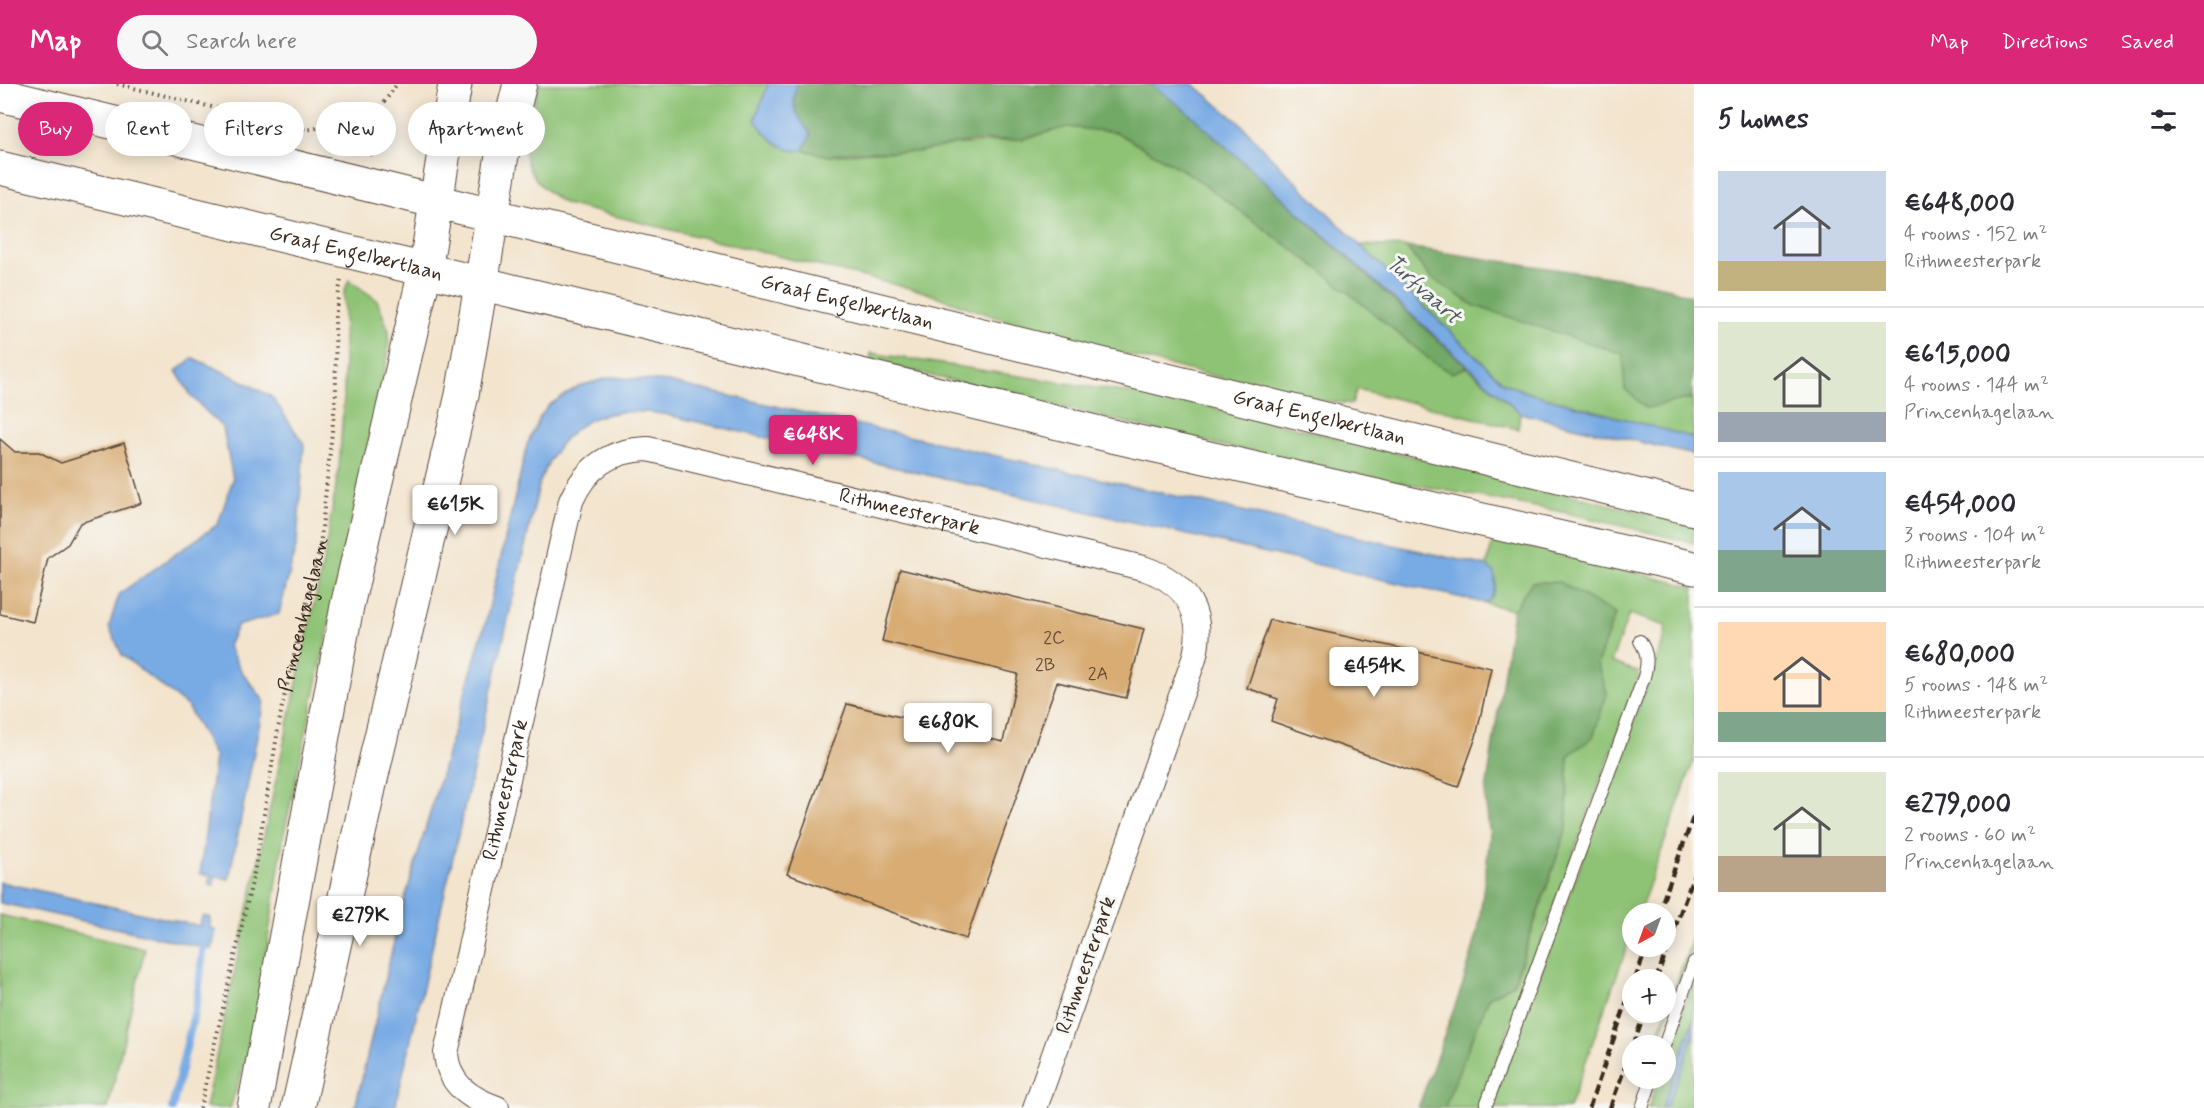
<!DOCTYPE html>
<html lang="en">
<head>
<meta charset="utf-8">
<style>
	:root { --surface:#fff; --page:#f7f7f7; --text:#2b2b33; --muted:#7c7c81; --line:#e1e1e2; --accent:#db2777 }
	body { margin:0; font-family:Mynerve,sans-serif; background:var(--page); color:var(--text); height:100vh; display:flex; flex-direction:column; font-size:22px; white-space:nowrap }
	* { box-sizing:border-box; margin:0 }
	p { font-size:20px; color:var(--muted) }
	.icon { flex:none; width:33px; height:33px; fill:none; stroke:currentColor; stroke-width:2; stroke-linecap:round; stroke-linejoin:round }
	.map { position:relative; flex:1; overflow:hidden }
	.side { display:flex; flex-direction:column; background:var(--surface); width:510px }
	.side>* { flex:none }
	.banner { position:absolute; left:18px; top:18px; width:570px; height:54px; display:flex; gap:12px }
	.needle { width:39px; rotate:221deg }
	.buttons { position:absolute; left:1622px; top:819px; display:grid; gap:12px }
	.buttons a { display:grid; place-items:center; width:54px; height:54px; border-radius:50%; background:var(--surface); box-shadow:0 3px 15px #0003; font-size:30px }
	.price { position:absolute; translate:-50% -51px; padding:0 14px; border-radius:6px; background:#fff; color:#222; font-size:20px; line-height:39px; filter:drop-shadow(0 2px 3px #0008) }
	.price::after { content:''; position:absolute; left:50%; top:36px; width:18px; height:14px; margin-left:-9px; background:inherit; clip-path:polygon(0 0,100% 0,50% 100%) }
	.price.current { background:var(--accent); color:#fff }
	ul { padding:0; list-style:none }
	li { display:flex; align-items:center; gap:18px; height:150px; padding:0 24px }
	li+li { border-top:2px solid var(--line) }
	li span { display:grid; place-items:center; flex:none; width:168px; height:120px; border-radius:0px; color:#555 }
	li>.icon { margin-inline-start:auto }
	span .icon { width:72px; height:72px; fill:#fffc; stroke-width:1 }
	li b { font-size:26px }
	h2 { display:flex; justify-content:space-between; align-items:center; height:72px; padding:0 24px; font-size:26px }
	.pill { padding:0 21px; border-radius:27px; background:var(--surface); box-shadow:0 3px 15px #0003; font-size:21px; line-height:54px }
	.pill.current { background:var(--accent); color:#fff }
	header { display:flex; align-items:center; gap:36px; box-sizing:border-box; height:84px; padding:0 30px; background:var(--accent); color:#fff }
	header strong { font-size:28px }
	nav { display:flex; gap:33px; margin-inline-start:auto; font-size:21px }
	.search { width:420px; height:54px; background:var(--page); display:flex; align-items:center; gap:15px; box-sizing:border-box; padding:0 21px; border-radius:33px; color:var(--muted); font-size:22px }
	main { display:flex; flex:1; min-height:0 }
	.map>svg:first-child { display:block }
</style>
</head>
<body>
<header>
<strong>Map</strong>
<div class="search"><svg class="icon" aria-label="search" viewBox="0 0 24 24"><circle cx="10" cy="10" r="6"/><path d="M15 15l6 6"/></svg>Search here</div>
<nav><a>Map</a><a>Directions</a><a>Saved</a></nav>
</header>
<main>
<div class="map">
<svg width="1694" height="1024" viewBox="0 0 1694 1024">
	<rect width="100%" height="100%" fill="#f6f6f2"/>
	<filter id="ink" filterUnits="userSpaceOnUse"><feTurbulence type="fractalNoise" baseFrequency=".0167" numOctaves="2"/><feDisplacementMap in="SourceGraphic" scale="12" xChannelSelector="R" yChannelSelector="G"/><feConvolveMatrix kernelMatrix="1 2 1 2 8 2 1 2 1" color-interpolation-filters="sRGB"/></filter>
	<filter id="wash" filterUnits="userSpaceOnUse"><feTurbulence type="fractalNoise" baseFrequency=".008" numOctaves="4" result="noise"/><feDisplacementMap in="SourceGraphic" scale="24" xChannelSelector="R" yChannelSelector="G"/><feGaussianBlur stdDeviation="1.35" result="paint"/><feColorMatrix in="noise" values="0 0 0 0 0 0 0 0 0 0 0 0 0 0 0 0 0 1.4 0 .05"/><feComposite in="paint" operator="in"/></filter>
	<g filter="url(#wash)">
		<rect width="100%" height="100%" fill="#f3e4cd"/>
		<!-- green -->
		<path fill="#8ec375" stroke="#64764a" stroke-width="1.5" d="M539,0H768L755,36L794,67L803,66L829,72L1022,55L1067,43L1116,48L1191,91L1322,187L1433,278L1452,289L1467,283L1520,329L1518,345L1357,305L1352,320L1306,315L1050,252L921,207L565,120C507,84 525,56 539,0Z
			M1360,161L1406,163L1430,193L1623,270L1625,305L1646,324L1692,314L1694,354L1526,308L1504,299Z
			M349,196L377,216L389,247L388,271L284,750L253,955L230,1024H205L324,474L339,384L344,313V209Z
			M871,269L1194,319L1694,441V459L1563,428L1334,386L1206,358L870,277Z
			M1493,454L1694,503V676L1639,829L1632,830V849L1569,1024H1491L1664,555L1666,542L1629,530L1611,578L1638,588L1639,592L1479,1024H1444L1489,913L1514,900L1567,743L1568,671L1593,653L1607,609L1597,580L1615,530L1532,498L1513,526L1484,519C1498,513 1499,491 1487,482Z
			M0,831L145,865L108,1024H0Z
			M1694,849V860L1657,961H1654Z
			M1694,895V1024H1648L1658,995L1665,994V976Z"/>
		<!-- forest -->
		<path fill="#72a966" stroke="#566a42" stroke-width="1.5" d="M797,0L1155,1L1190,30L1467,283L1452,289L1433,278L1322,187L1191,91L1116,48L1067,43L1022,55L972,57L917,68H852L829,72L803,66L811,51C798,32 789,23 797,0Z
			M1406,163L1657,200L1694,213L1692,314L1646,324L1625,305L1623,270L1475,222L1430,193Z
			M1532,498H1560L1615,530L1597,580L1607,609L1593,653L1568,672L1567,743L1513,900L1489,913L1444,1024H1418L1463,900L1478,847L1490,753L1485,714L1513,526Z"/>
		<!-- water -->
		<path fill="#78aae4" stroke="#5a6a81" stroke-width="1.5" d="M768,0H797C789,23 798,32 811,51L803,66C782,70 766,51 755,36Z
			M1151,0H1193L1243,42L1266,68L1360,161L1504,299L1526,308L1694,354V371L1520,329L1190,30Z
			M193,274L235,293L272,313L304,360L297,459L279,530L237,542L228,562L242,588L264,617L229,795L215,792L214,801L209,800L210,791L200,790L215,673L187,622L122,571L109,543L119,510L218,440L233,395L223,344L192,313L176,287Z
			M612,293L668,298L1487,482L1494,488C1496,500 1496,514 1484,519L663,330C600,320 564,338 540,397L395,1024H355L400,832L487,533L527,361L540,333L549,321L579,302Z
			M0,798L199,842L203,832L210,833V844L216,846L212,865L0,819Z
			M1694,934C1694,964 1676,996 1666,1024H1662Z"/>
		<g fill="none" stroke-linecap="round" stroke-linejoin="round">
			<!-- stream -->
			<path stroke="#78aae4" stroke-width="8" d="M172,1024L197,917L205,852"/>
		</g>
		<g id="blocks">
			<!-- building -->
			<path fill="#d8ac73" d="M0,355L15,368H39L61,379L124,359L142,419L80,439L68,460L48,474L33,538L0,530Z
				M900,485L1144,545L1126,614L1057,598L966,855L787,790L847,620L1003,658L1018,590L882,557Z
				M1270,536L1491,584L1476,653L1458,703L1271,637L1278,615L1247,604Z"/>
		</g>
	</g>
	<g filter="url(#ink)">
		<use href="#blocks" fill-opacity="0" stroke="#574638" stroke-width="1.5"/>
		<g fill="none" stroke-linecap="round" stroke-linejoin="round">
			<defs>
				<path id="lane" d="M1664,962L1694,878
					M1485,1024L1644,593C1648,578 1648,570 1640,557
					M1642,1024L1652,994"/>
				<g id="street">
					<path id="s2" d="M497,1024C469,1014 448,1000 446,969L571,417C586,383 610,366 648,365L1143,484C1188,499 1206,530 1194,575L1035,1024"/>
				</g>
				<path id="secondary" d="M254,1024L347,522L425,187
					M298,1024L372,691L462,311L481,201"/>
				<g id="primary">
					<path id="s3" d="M0,11L1694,425"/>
					<path id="s4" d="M0,84L688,249"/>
					<path d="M425,187L455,0"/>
					<path d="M481,201L502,71L520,0"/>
				</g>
				<path id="highway" d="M688,249L1112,352L1694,484"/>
			</defs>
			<!-- lane casing -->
			<use href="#lane" stroke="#574638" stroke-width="14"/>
			<!-- street casing -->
			<use href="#street" stroke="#574638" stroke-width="26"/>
			<!-- secondary casing -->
			<use href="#secondary" stroke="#574638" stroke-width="35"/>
			<!-- primary casing -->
			<use href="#primary" stroke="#574638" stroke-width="35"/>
			<!-- highway casing -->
			<use href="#highway" stroke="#574638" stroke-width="35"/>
			<!-- path -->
			<g stroke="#574638" stroke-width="4" stroke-dasharray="1.5 4.5" stroke-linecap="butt">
				<path d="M117,0L306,46L373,34L397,0"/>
				<path d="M372,72L373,34"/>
				<path id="s1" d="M200,1024L254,789L282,622L320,463L336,309L335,233L341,195"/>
			</g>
			<!-- lane -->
			<use href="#lane" stroke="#fff" stroke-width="12"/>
			<!-- street -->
			<use href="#street" stroke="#fff" stroke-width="24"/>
			<!-- secondary -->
			<use href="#secondary" stroke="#fff" stroke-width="33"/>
			<!-- primary -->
			<use href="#primary" stroke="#fff" stroke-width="33"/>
			<!-- highway -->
			<use href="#highway" stroke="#fff" stroke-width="33"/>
			<!-- rail -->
			<path stroke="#3b2a1e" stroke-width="4.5" stroke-dasharray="9 4.5" stroke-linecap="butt" d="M1658,830L1694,731
				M1635,896L1647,862
				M1656,896L1694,791
				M1633,962L1645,928
				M1589,1024L1632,903
				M1610,1024L1632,964"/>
		</g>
	</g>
	<g text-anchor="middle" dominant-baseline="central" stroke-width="6" stroke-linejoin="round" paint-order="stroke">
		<!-- number labels -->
		<g font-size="18" fill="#624a33">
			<text x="1054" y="554">2C</text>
			<text x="1045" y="581">2B</text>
			<text x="1098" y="590">2A</text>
		</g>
		<!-- street labels -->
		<g font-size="21" fill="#3b2a1e" stroke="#f6f6f2">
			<text stroke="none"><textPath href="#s4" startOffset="366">Graaf Engelbertlaan</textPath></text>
			<text stroke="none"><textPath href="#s3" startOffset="872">Graaf Engelbertlaan</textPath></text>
			<text stroke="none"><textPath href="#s3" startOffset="1358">Graaf Engelbertlaan</textPath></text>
			<text stroke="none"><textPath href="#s2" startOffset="1014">Rithmeesterpark</textPath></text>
			<text stroke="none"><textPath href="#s1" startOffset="504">Princenhagelaan</textPath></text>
			<text stroke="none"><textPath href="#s2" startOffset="350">Rithmeesterpark</textPath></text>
			<text transform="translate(1086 881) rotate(-71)">Rithmeesterpark</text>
		</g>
		<!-- water labels -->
		<g font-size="22" font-style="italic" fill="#505763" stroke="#f6f6f2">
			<text transform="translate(1423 206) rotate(42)">Turfvaart</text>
		</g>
	</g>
</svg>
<div class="buttons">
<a><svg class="needle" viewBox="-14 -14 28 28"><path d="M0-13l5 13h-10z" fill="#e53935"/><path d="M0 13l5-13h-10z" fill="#7c7c81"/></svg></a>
<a>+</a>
<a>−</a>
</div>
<b class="price current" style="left:813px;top:382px">€648K</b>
<b class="price" style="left:455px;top:452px">€615K</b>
<b class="price" style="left:1374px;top:614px">€454K</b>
<b class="price" style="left:948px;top:670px">€680K</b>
<b class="price" style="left:360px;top:863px">€279K</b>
<div class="banner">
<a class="pill current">Buy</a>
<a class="pill">Rent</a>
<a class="pill">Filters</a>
<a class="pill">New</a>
<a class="pill">Apartment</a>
</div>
</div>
<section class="side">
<h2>5 homes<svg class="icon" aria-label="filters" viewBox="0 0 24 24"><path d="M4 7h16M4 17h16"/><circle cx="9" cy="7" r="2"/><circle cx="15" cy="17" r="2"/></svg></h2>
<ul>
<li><span style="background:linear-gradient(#c9d6e8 75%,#c2b280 0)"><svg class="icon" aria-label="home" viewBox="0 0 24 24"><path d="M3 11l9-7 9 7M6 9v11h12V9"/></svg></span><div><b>€648,000</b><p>4 rooms · 152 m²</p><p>Rithmeesterpark</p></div></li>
<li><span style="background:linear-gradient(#dfe7d0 75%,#9aa5b1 0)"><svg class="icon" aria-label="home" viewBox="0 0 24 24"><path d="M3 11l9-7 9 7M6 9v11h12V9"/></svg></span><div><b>€615,000</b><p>4 rooms · 144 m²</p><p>Princenhagelaan</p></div></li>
<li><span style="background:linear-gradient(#a9c7e8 65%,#7fa58c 0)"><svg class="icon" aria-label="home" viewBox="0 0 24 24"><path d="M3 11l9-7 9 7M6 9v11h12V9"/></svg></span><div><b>€454,000</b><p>3 rooms · 104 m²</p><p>Rithmeesterpark</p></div></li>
<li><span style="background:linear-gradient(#ffd9b3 75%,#7fa58c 0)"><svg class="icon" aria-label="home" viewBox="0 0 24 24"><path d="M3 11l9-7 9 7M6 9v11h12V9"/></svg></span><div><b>€680,000</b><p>5 rooms · 148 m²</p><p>Rithmeesterpark</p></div></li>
<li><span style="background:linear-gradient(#dfe7d0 70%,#b9a48a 0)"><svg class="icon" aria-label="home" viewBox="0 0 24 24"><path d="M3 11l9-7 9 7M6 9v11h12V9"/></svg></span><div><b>€279,000</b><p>2 rooms · 60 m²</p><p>Princenhagelaan</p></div></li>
</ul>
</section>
</main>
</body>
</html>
